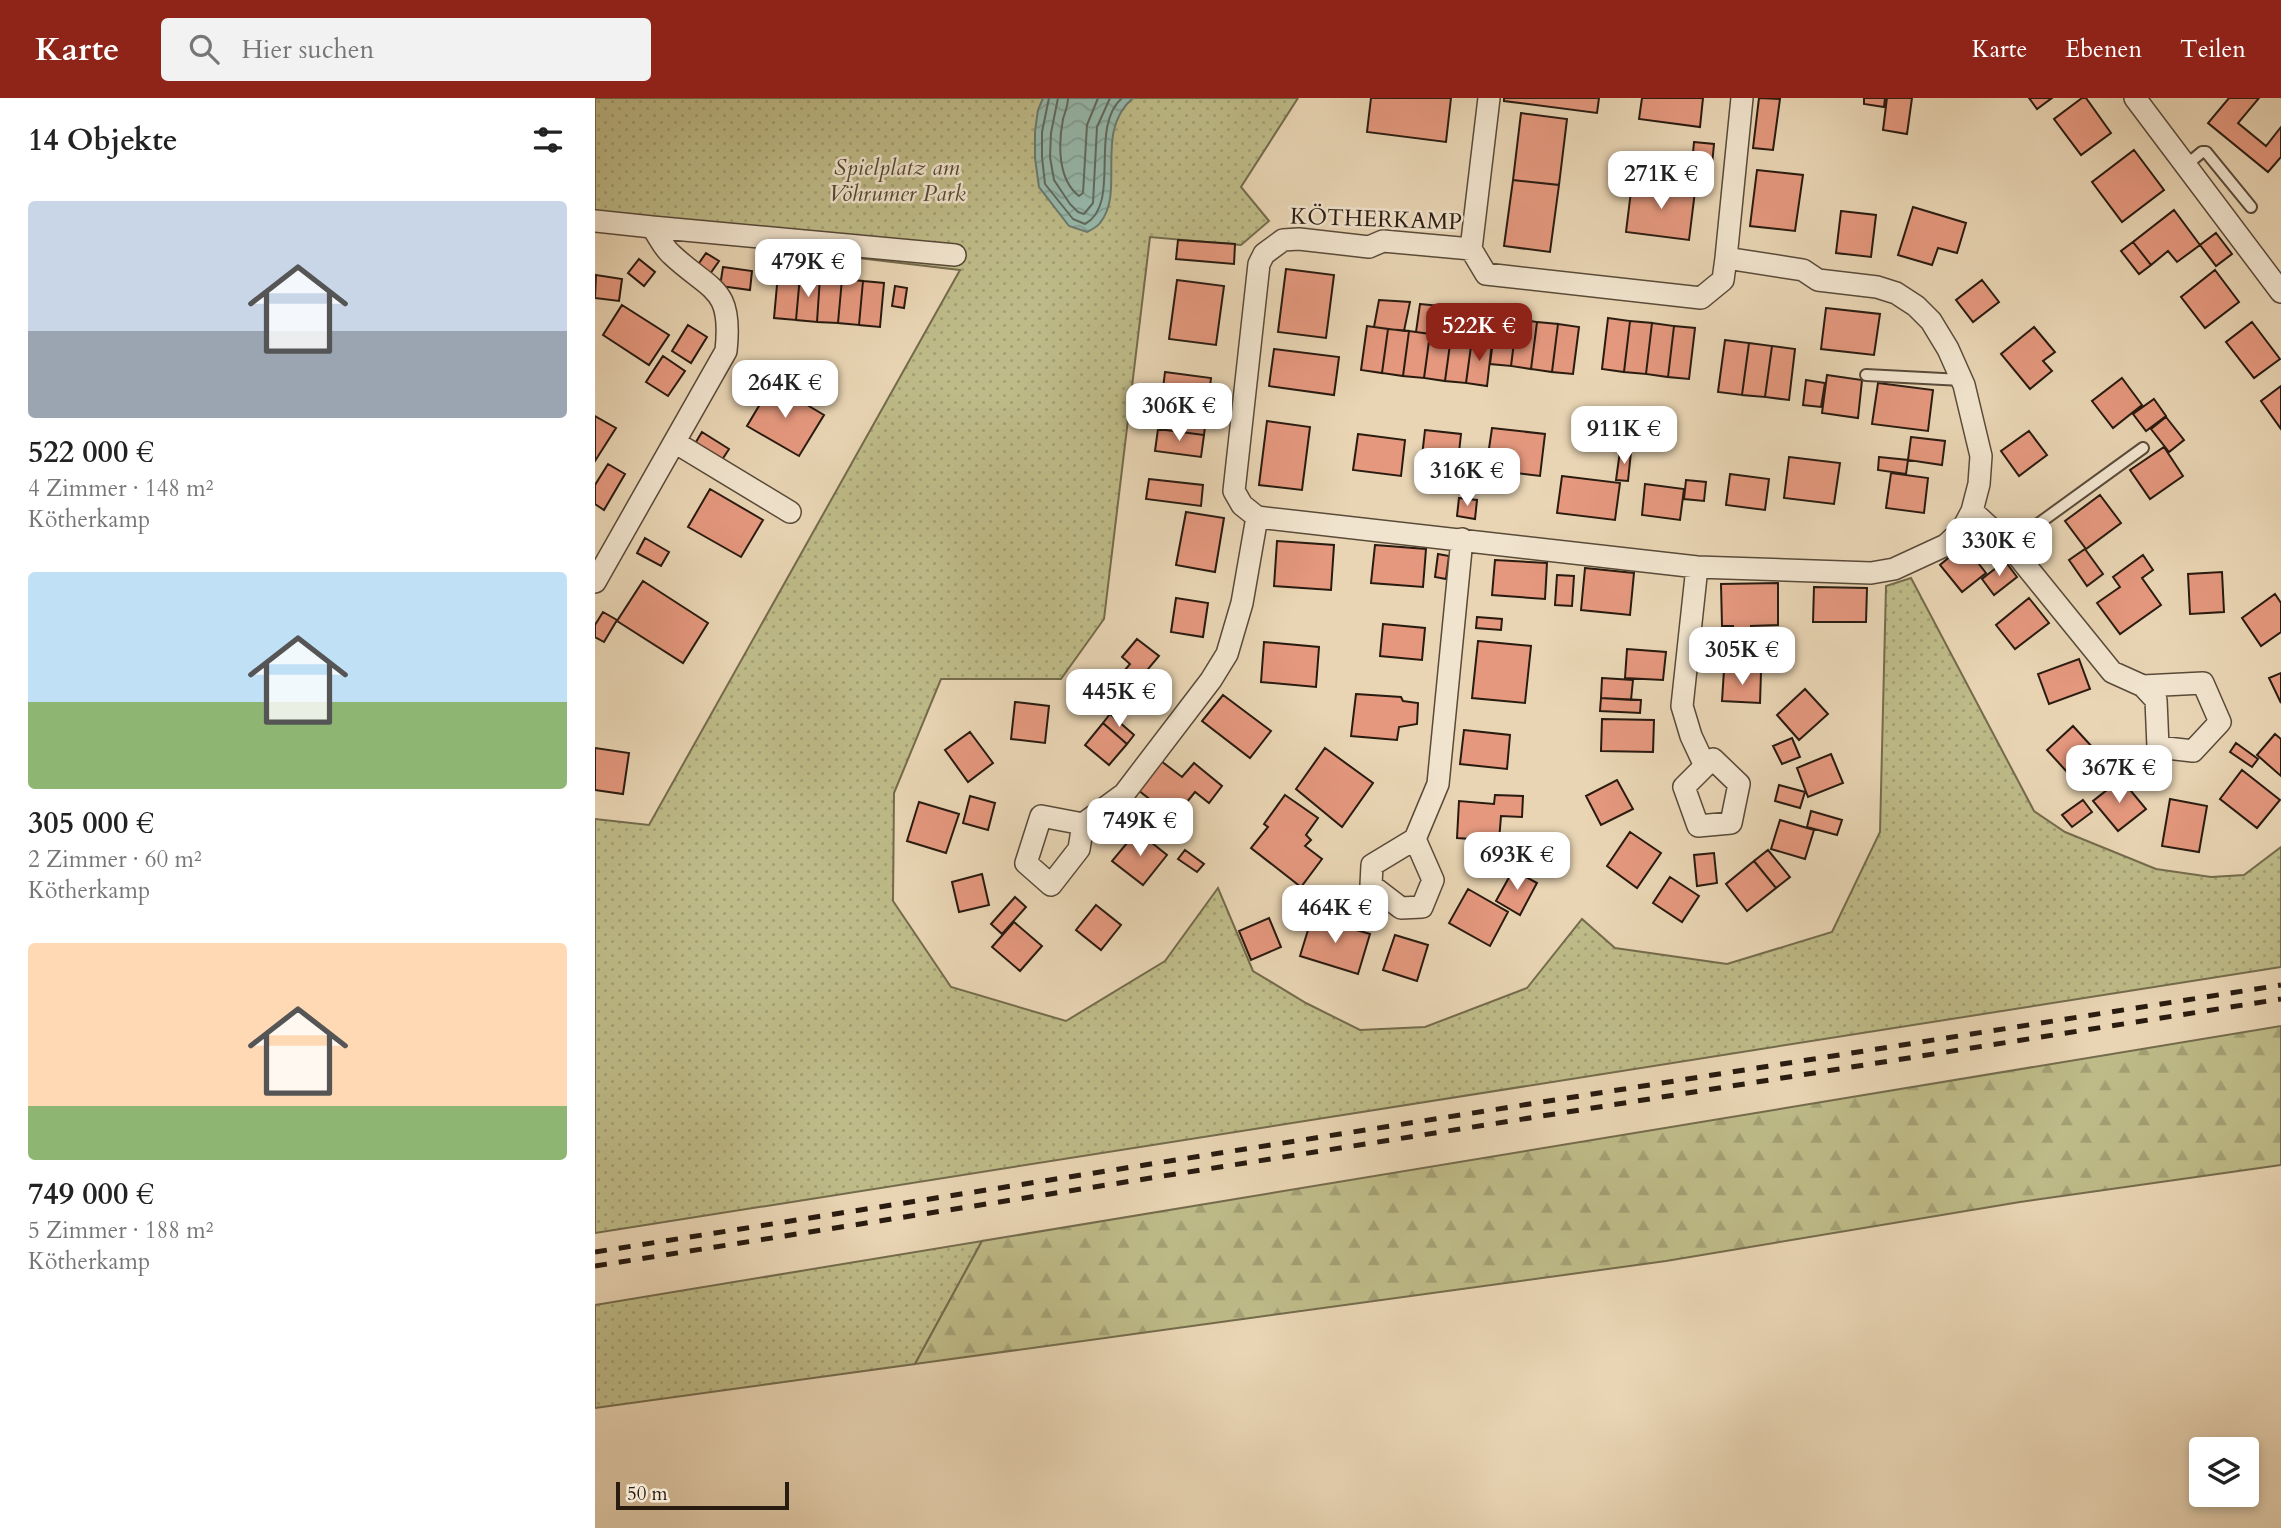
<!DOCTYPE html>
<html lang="de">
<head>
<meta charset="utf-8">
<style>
	:root { --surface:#fff; --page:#f2f2f2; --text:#222; --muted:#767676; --accent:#8f2418 }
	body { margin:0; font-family:Cardo,serif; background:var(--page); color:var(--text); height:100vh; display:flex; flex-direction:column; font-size:26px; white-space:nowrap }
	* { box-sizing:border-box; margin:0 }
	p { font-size:23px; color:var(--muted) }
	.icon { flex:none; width:38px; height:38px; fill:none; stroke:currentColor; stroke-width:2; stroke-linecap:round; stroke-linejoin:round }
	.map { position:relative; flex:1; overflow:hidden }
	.details { display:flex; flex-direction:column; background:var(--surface); width:595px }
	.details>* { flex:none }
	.controls { position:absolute; left:1594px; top:1339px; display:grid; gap:14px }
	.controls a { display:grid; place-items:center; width:70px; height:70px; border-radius:7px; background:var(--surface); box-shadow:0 4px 10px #0003; font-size:35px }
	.scale { position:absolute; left:21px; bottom:18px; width:173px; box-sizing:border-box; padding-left:7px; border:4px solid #291b10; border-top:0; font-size:19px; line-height:24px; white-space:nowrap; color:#291b10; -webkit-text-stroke:5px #f1e4ce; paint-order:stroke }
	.price { position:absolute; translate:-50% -60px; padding:0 16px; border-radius:14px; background:#fff; color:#222; font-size:23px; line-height:46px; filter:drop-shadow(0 2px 4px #0008) }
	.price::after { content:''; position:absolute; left:50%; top:42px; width:21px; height:16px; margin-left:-10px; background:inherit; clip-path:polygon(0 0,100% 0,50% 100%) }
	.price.selected { background:var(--accent); color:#fff }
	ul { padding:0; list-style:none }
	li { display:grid; align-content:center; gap:14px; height:371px; padding:0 28px }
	li span { display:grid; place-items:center; height:217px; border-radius:7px; color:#555 }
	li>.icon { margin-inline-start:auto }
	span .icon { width:126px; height:126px; fill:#fffc; stroke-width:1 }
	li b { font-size:30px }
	h2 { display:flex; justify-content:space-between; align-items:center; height:84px; padding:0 28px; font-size:30px }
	header { display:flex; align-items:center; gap:42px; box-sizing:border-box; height:98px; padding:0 35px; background:var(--accent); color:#fff }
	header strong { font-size:33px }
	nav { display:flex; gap:38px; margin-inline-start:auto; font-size:24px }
	.search { width:490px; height:63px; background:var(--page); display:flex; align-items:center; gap:18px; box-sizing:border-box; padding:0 24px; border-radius:7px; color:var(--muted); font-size:26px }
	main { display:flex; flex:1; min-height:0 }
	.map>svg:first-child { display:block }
</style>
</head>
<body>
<header>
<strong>Karte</strong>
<div class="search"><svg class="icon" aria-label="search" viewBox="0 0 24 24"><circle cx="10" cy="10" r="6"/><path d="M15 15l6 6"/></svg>Hier suchen</div>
<nav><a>Karte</a><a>Ebenen</a><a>Teilen</a></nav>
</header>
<main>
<section class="details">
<h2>14 Objekte<svg class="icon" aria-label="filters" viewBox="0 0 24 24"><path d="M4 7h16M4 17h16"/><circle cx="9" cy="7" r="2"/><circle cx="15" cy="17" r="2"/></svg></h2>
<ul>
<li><span style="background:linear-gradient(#c9d6e8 60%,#9aa5b1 0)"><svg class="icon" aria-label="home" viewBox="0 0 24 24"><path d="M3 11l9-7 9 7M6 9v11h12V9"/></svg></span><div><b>522 000 €</b><p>4 Zimmer · 148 m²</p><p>Kötherkamp</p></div></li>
<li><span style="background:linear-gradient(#bfe0f5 60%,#8fb573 0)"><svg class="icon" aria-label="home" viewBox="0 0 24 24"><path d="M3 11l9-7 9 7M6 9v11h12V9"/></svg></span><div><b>305 000 €</b><p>2 Zimmer · 60 m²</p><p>Kötherkamp</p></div></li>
<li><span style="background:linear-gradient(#ffd9b3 75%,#8fb573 0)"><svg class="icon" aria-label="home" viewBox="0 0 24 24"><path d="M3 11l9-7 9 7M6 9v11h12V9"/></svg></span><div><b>749 000 €</b><p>5 Zimmer · 188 m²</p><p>Kötherkamp</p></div></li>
</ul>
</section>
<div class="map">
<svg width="1686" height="1430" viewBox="0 0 1686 1430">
	<defs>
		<pattern id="green-dots" width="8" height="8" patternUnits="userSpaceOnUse" patternTransform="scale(1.75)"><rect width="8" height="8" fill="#bebb88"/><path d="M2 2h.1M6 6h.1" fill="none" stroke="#a3a074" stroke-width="1.8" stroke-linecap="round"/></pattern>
		<pattern id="forest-firs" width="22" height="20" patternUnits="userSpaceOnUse" patternTransform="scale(1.75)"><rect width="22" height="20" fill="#bebb88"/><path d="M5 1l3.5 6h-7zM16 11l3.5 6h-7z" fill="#a3a074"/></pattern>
		<pattern id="water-waves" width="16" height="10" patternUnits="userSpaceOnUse" patternTransform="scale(1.75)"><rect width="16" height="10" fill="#97b9ac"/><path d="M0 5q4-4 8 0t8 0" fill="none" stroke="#829e93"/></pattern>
	</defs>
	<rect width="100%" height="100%" fill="#e9d5b4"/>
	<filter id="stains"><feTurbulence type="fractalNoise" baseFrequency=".00286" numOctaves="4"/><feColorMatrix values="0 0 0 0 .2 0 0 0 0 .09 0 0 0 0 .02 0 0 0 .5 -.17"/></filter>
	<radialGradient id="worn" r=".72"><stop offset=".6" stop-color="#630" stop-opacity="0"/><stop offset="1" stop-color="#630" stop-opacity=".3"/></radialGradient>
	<!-- green -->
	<path fill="url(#green-dots)" stroke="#746b4c" stroke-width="2" d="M0,0H703L646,89L674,123L646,147L555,139L509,521L466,581H346L299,695L298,803L356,889L471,923L570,863L623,790L658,873L711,905L765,932L830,929L932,890L987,821L1020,850L1132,866L1237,834L1285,734L1291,488L1316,480L1439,713L1470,734L1561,771L1616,779L1649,777L1686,749V869L0,1135V721L54,727L365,172L0,129Z
		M387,1143L320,1266L0,1310V1207Z"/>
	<!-- forest -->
	<path fill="url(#forest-firs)" stroke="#746b4c" stroke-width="2" d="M1686,928V1067L1425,1104L1071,1163L320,1266L387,1143Z"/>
	<!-- water -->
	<path fill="url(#water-waves)" stroke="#6b7a6e" stroke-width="2" d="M448,0H538C498,34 531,93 505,125C502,129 496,132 492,134L474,128L444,89L440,60V33L443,12Z"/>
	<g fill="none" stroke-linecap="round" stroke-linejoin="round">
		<!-- shore -->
		<path stroke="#606a5e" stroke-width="2" d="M454,0L447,34V59L450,86L478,121L490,126C527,106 493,30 527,0
			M463,0L456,35L455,59L459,82L475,106L483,114L489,116L498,105L502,29L515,0
			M473,0C473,8 470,14 468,21C463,47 463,82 484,98L488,95L492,27L503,0"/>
	</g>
	<!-- building -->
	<path fill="#e5987e" stroke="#291b10" stroke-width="2" d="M776,0H856L851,44L772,34Z
		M909,0H1004L1002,15L909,3Z
		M1047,0H1108L1105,29L1044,21Z
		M1164,0L1185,1L1178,52L1158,50Z
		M1269,0H1290L1289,9L1269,6Z
		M1292,0H1317L1312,36L1288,32Z
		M1434,0H1457L1442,11Z
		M1487,0H1491L1516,35L1486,57L1459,21Z
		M1634,0H1664L1643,25L1671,48L1686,29V59L1673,74L1613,25Z
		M926,15L972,21L964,87L918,82Z
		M1099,44L1119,46L1117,67L1097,65Z
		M1539,52L1569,92L1527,124L1497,84Z
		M1079,62L1097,65L1094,87L1075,85Z
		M1162,72L1208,77L1200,133L1155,128Z
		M918,82L964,87L955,154L909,148Z
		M1037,85L1100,93L1094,142L1031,134Z
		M1318,109L1371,125L1362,155L1343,150L1337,167L1303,157Z
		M1579,112L1605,147L1582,164L1573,153L1556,167L1538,144Z
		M1246,113L1281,117L1276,159L1241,155Z
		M1621,135L1637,156L1621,168L1605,147Z
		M583,142L640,146L639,166L581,161Z
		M1538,144L1556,167L1544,176L1526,153Z
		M111,155L124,163L115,176L102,168Z
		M44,161L60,174L49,188L33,175Z
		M128,169L157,173L155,192L125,188Z
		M691,171L739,177L731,240L683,234Z
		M1620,172L1644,204L1610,230L1586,199Z
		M183,176L205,178L201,222L179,220Z
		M1,177L27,181L24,203L0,200Z
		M205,178L225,179L222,224L201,222Z
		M225,179L247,181L243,225L222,224Z
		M247,181L268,183L264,227L243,225Z
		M582,182L629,188L621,247L574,241Z
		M1387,182L1404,204L1378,224L1361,202Z
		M268,183L289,185L285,229L264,227Z
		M300,188L312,190L309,210L297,208Z
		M784,202L815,204L809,233L779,229Z
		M825,206L855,209L850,238L821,234Z
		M27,207L74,237L54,267L8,237Z
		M1231,210L1285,216L1279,257L1226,251Z
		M901,219L922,221L916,268L895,266Z
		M1013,220L1035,223L1029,274L1007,271Z
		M922,221L942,224L936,271L916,268Z
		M1035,223L1057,225L1051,276L1029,274Z
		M942,224L963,226L957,274L936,271Z
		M1657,224L1685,261L1659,280L1631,244Z
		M1057,225L1079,228L1073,279L1051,276Z
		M963,226L984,229L978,276L957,274Z
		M93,227L112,239L96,265L77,253Z
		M772,228L793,231L787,275L766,272Z
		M1079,228L1100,230L1094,281L1073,279Z
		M1439,229L1460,254L1448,263L1457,273L1435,291L1406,256Z
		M793,231L814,233L808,278L787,275Z
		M814,233L835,236L829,280L808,278Z
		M835,236L856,239L850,283L829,280Z
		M856,239L877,241L871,285L850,283Z
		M877,241L897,244L892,288L871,285Z
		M1130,242L1154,245L1147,297L1123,294Z
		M1154,245L1177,248L1170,299L1147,297Z
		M1177,248L1200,251L1194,302L1170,299Z
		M679,251L744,259L739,297L674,288Z
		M68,258L90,273L73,298L51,284Z
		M570,274L616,280L609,337L563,331Z
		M1232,277L1267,282L1263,320L1227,315Z
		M1527,280L1547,307L1518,330L1497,303Z
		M1211,282L1230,285L1226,309L1208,307Z
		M1283,285L1338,292L1333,333L1277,326Z
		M177,286L229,317L204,358L152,328Z
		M1686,288V331L1666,303Z
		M1559,301L1571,318L1551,333L1538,316Z
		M0,318L21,330L0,363Z
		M1571,319L1589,342L1574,354L1556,331Z
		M672,323L715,329L707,392L664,387Z
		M897,330L950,336L945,378L891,371Z
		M563,331L609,337L606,359L560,353Z
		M830,332L866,336L862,372L826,367Z
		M1434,333L1452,357L1424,378L1406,353Z
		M107,334L134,351L125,365L98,349Z
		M763,336L810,342L806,378L758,372Z
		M1316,339L1350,343L1347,367L1313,362Z
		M1569,349L1588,378L1555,401L1535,372Z
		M1025,353L1036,354L1033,383L1021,382Z
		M1194,359L1245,365L1239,406L1189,400Z
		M1284,359L1313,362L1311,376L1283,372Z
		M13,366L30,376L9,412L0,406V387Z
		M1296,375L1333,380L1329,415L1291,410Z
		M1135,376L1174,381L1170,412L1131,407Z
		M967,378L1025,385L1020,422L962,415Z
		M554,381L608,387L606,408L551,401Z
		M1091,382L1111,384L1109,403L1089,401Z
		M1050,386L1089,391L1085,422L1047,417Z
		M115,391L168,422L146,459L93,429Z
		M1505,397L1526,425L1491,451L1470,423Z
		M864,400L882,402L880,421L862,418Z
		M591,414L629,420L620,474L581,467Z
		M50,440L74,454L66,468L42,455Z
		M682,443L739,447L736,492L679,488Z
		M780,447L831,451L828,489L776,485Z
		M1369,447L1391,475L1367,494L1345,467Z
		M1490,451L1508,476L1492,488L1474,462Z
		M843,456L854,458L851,481L840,479Z
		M1548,457L1558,472L1547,480L1566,507L1525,536L1502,505L1525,489L1518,479Z
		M900,462L952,465L950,501L897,497Z
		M1410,463L1422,479L1399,497L1387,481Z
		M990,470L1039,475L1035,517L986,512Z
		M1627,474L1629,514L1595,516L1593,476Z
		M962,477L979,478L977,508L960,507Z
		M48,483L113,525L88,565L22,523Z
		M1183,485V527L1156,528V541H1138V528H1127L1126,486Z
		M1219,489L1272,490L1271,524H1218Z
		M1680,496L1686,505V534L1666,548L1647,520Z
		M581,500L613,505L608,539L576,534Z
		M1434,500L1454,525L1420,551L1401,527Z
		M8,514L22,522L9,544L0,539V527Z
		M882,519L907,521L906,532L881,530Z
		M788,526L830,530L827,562L785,558Z
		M542,541L564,558L553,571L574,588L553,612L519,585L535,566L527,559Z
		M883,543L936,548L930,605L877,600Z
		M669,544L724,549L721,589L666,584Z
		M1032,551L1071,554L1068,582L1030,580Z
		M1110,555L1130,557L1129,571L1109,570Z
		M1484,561L1495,591L1454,606L1443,576Z
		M1129,572L1166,574L1165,605L1127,603Z
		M1686,575V605L1674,580Z
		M1007,580L1038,582L1036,602L1006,600Z
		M1210,591L1233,616L1204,642L1182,617Z
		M761,596L806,599L808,603L823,605L822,626L804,629L802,642L756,638Z
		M628,597L676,633L655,660L607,623Z
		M1006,600L1046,602L1045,615L1005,613Z
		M420,604L454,608L450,645L416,641Z
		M515,616L539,637L532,646L508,625Z
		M1007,621L1059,622L1058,654L1006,653Z
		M508,625L532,646L514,667L490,647Z
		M1478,628L1509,662L1483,686L1452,652Z
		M869,632L915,637L912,671L865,666Z
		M375,634L398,665L373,684L350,652Z
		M1680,636L1686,641V678L1662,657Z
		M1197,640L1205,659L1187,666L1178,648Z
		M1641,645L1663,661L1657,669L1635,654Z
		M0,650L34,655L28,696L0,692Z
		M730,650L778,685L747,729L701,691Z
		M1236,656L1248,685L1213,699L1202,670Z
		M566,663L587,679L599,665L627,688L614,705L600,694L579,720L543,692Z
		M1647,672L1685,702L1662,730L1625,701Z
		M1526,681L1551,711L1523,733L1498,703Z
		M1022,682L1038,711L1006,727L991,698Z
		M1184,687L1210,694L1205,710L1180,703Z
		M690,697L723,720L711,737L716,742L710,748L727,761L706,789L656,750L673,729L669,726Z
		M900,697L928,698L927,719L906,718L904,743L862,740L864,703L899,706Z
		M375,698L400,705L393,732L368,725Z
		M1575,701L1612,708L1604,754L1567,748Z
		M1488,702L1497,714L1477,729L1467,717Z
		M324,704L364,716L351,755L312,743Z
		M1216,713L1247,722L1242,737L1212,729Z
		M1185,722L1219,732L1210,761L1176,751Z
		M542,733L572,757L548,787L517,763Z
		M1035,734L1066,755L1042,790L1012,768Z
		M590,752L609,766L602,774L583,761Z
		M1173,752L1195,779L1181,790L1159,763Z
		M1119,755L1122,785L1102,788L1099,757Z
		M1159,763L1181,790L1152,813L1131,786Z
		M918,772L942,785L925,817L901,803Z
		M387,776L394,807L364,814L357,784Z
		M1075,779L1104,798L1087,824L1058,805Z
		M873,791L913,814L895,848L854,825Z
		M420,799L431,809L407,836L396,826Z
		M501,807L526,827L506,852L481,832Z
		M717,819L775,836L763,876L705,858Z
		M674,820L686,849L656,862L644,833Z
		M419,824L447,848L425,873L397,849Z
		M800,837L833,847L822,883L788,872Z"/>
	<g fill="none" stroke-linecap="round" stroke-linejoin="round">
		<defs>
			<path id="lane" d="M1590,68L1607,54H1611L1656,109
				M1271,277L1367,282
				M1414,447L1548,350"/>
			<path id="street" d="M894,0L876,151L788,143L774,149L704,141L688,142L669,156L664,166L639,393L647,407L662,419L1102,469L1276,475L1299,471L1351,447L1367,432L1377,413L1384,386L1386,358L1369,287L1353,251L1336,223L1321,208L1301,195L1282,189L1223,182L1208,172L1131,160L1147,0
				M1540,0L1686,194
				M0,123L57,129C63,137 68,149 76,156C116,194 138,188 131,253L0,484
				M57,129L360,157
				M876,151L891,176L1106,200L1128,182L1131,160
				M81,345L195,414
				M1377,413L1414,447L1517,574L1548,588L1561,602L1563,649L1598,653L1625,624L1608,585L1548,588
				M1102,469L1087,608L1096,638L1110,668L1089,689L1103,728L1136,725L1144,686L1118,661L1110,668
				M488,726L484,751L456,787L431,765L446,718L488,726L529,696L616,582L632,556L647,505L662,419
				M820,741L838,782L827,809L806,810L776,787L777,767L820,741L843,686L867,441"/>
		</defs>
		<!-- lane casing -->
		<use href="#lane" stroke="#594a39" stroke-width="14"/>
		<!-- street casing -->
		<use href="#street" stroke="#594a39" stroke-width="24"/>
		<!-- lane -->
		<use href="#lane" stroke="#f1e4ce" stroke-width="10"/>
		<!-- street -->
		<use href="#street" stroke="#f1e4ce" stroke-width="21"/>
		<!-- rail -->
		<path stroke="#291b10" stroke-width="5" stroke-dasharray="12 12" stroke-linecap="butt" d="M0,1154L1686,887
			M0,1168L1686,901"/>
	</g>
	<g text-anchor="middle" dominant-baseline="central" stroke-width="5" stroke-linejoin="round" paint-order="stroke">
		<!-- park labels -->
		<g font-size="23" font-style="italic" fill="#564b34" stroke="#f1e4ce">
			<text x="302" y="69">Spielplatz am<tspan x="302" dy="26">Vöhrumer Park</tspan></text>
		</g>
		<!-- street labels -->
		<g font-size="23" fill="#291b10" stroke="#f1e4ce">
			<text transform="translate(781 121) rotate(2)">KÖTHERKAMP</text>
		</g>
	</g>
	<rect width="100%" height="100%" filter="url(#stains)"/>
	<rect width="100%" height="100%" fill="url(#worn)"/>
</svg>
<div class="controls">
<a><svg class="icon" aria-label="layers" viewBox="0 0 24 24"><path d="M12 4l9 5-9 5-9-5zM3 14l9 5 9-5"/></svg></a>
</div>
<div class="scale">50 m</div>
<b class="price" style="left:1066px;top:113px">271K €</b>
<b class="price" style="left:213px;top:201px">479K €</b>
<b class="price selected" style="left:884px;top:265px">522K €</b>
<b class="price" style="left:190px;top:322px">264K €</b>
<b class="price" style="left:584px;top:345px">306K €</b>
<b class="price" style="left:1029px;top:368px">911K €</b>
<b class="price" style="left:872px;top:410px">316K €</b>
<b class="price" style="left:1404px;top:480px">330K €</b>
<b class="price" style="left:1147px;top:589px">305K €</b>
<b class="price" style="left:524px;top:631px">445K €</b>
<b class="price" style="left:1524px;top:707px">367K €</b>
<b class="price" style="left:545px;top:760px">749K €</b>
<b class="price" style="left:922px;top:794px">693K €</b>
<b class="price" style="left:740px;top:847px">464K €</b>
</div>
</main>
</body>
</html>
